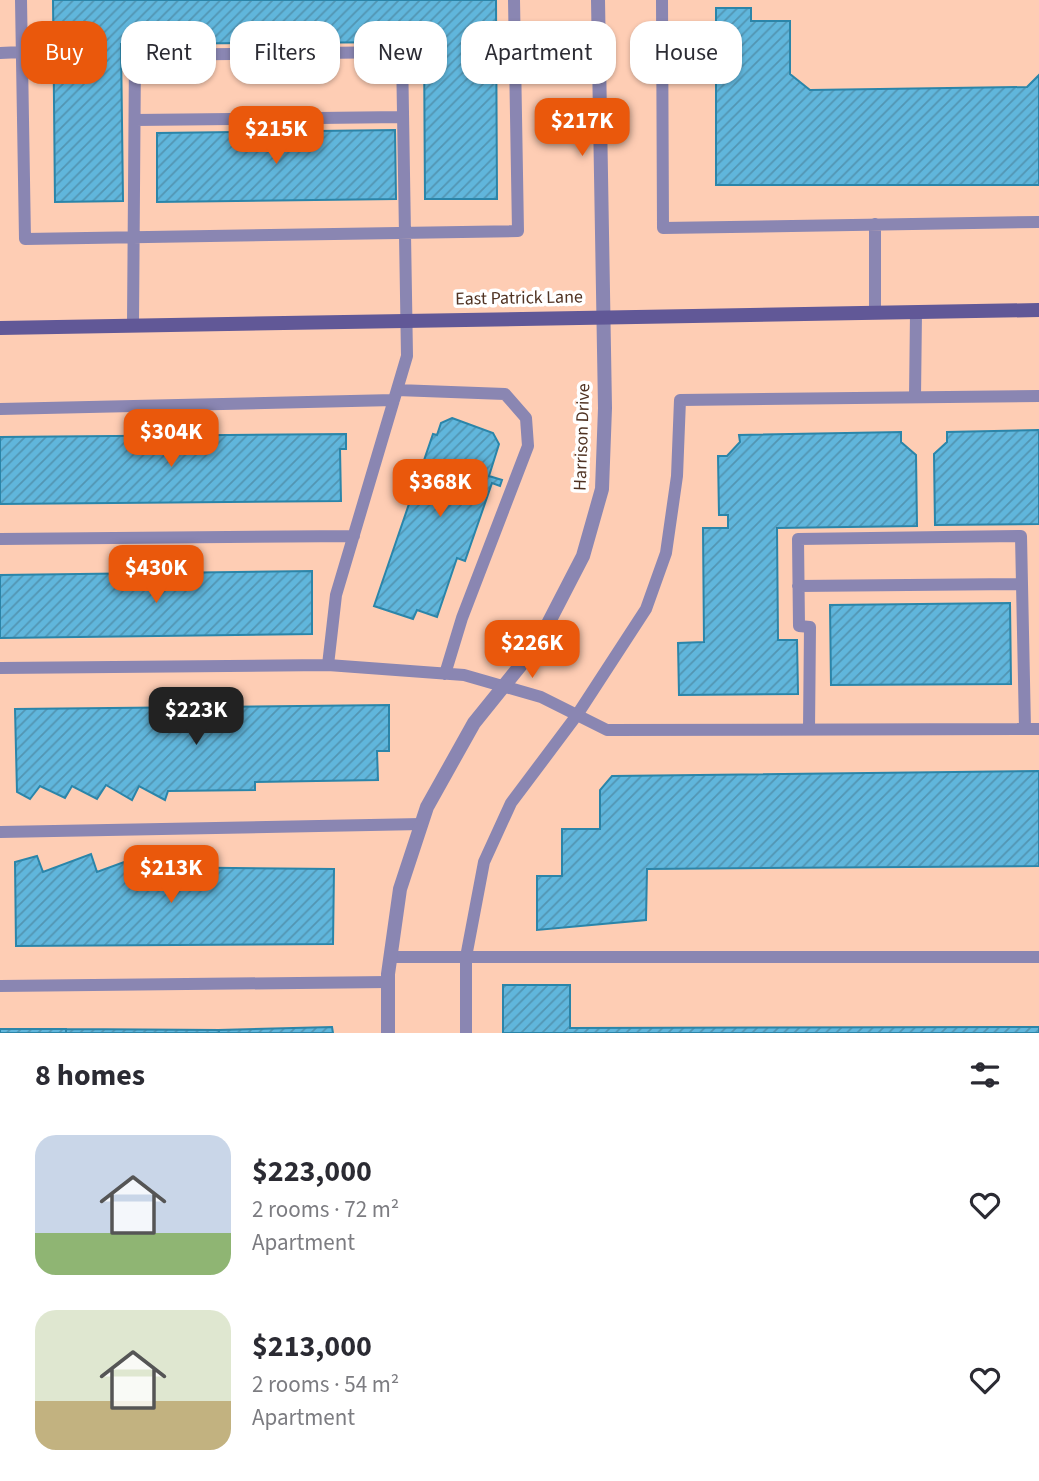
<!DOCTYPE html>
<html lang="en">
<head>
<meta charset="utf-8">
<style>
	:root { --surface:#fff; --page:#f7f7f7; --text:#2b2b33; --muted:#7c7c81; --accent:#ea580c }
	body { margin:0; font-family:"Source Sans 3",sans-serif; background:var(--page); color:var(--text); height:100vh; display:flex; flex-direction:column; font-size:26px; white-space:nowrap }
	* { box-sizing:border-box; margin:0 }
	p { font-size:23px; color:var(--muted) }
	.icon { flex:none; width:38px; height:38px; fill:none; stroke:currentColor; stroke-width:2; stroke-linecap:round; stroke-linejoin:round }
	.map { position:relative; height:1033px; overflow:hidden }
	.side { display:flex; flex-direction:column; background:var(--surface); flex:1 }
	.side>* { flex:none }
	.banner { position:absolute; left:21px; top:21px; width:998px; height:63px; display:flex; gap:14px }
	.price { position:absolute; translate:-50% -60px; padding:0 16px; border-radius:14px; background:var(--accent); color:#fff; font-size:23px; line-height:46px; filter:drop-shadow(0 2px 4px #0008) }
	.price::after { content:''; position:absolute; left:50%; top:42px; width:21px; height:16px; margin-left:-10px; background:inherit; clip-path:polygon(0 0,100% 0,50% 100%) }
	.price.selected { background:#222; color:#fff }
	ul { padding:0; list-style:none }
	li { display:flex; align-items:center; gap:21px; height:175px; padding:0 35px }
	li span { display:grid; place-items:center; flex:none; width:196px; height:140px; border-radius:21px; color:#555 }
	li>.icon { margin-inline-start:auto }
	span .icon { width:84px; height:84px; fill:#fffc; stroke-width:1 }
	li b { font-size:30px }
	h2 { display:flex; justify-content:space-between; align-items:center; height:84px; padding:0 35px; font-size:30px }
	.chip { padding:0 24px; border-radius:21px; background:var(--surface); box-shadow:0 2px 5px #0004; font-size:24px; line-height:63px }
	.chip.selected { background:var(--accent); color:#fff }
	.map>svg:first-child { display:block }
</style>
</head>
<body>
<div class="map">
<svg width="1039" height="1033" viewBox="0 0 1039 1033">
	<defs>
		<pattern id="building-hatch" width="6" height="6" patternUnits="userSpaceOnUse" patternTransform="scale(1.75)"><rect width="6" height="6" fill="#60b6dc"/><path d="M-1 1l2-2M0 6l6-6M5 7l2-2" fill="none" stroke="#5295b2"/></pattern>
	</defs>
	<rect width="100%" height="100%" fill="#fadccd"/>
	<!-- built -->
	<path fill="#fecdb4" d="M0,0H1039V1033H0Z"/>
	<!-- building -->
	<path fill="url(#building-hatch)" stroke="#2b85a9" stroke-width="2" d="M53,0H496L497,199H425L424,42L121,44L123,201L55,202Z
		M716,8H751V21H790V74L810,90L1027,87L1039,75V185H716Z
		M395,130L396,199L157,202V133Z
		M452,418L493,433L499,444L489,476L502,480L500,486L492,483L465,561L457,558L437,617L417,610L413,619L374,606L433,434L437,435L441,423Z
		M1039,430V524L935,525L934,454L947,442V432Z
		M901,432V442L916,455L917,526L777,528L778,640H797L798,694L679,695L678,643L704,642L703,528H728V515H719L718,456H727L740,442L739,435Z
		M346,434V449H340L341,501L0,504V437Z
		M312,571V634L0,638V575Z
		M1010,603L1011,684L831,685L830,605Z
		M389,705V751H377L378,780L255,782V790L168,791L165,800L139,786L132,800L106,785L97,799L72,786L65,798L40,786L30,799L17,792L15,709Z
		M1039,771V866L647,869L646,920L537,930V876H562V829H600V790L612,776Z
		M91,854L97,872L146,854L144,867L334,869L333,944L16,946L15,862L37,856L43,872Z
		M503,985H570V1028L1039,1027V1033H503Z
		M332,1027L333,1033H219V1030Z
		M0,1029H66V1033H0Z
		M66,1029L219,1030V1033H66Z"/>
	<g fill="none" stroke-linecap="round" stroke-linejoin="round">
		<!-- lane -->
		<path stroke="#8a86b2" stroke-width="12" d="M21,0L25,239L518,231L514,0
			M662,0L663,228L1039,222
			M0,53L22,52
			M515,62L599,61
			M135,120L403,117
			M875,224V313
			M133,324L135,55L402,52L407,356L336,595L328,665
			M397,390L505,394L526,418L528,446L462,618L445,674
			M1039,396L680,400L677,476L666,553L646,609L577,715L511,803L484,862L466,957H1039
			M915,397L916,313
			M0,409L394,400
			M0,539L354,536
			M798,586L1022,584
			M0,668L328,665L464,675L541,697L607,730L1039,729
			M809,729L810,627L799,626L798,539L1021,536L1025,729
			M0,832L422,824
			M390,957H466V1033
			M0,986L388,982"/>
		<!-- street -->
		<path stroke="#8a86b2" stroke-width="14" d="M388,1033V974L400,889L427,807L474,723L537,645L583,556L602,489L605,408L598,0"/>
		<!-- secondary -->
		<path stroke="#615897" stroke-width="14" d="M0,328L1039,310"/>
	</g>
	<g text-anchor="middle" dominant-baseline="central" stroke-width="7" stroke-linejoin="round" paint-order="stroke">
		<!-- street labels -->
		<g font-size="18" fill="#503323" stroke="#fff">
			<text transform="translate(519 298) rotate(-1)">East Patrick Lane</text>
			<text transform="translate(582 437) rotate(-88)">Harrison Drive</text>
		</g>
	</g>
</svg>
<b class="price" style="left:582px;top:158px">$217K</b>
<b class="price" style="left:276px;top:166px">$215K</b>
<b class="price" style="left:171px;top:469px">$304K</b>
<b class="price" style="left:440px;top:519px">$368K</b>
<b class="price" style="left:156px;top:605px">$430K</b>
<b class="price" style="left:532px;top:680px">$226K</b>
<b class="price selected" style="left:196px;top:747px">$223K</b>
<b class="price" style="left:171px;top:905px">$213K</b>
<div class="banner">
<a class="chip selected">Buy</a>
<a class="chip">Rent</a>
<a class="chip">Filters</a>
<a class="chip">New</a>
<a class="chip">Apartment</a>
<a class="chip">House</a>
</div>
</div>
<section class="side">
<h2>8 homes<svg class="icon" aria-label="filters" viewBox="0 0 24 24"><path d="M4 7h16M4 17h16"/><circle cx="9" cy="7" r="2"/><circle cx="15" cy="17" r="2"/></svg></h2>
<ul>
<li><span style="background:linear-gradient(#c9d6e8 70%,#8fb573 0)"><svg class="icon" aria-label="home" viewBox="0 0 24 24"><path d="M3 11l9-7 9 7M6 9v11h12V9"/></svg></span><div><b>$223,000</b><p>2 rooms · 72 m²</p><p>Apartment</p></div><svg class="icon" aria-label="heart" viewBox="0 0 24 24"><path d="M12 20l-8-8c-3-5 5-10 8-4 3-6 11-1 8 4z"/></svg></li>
<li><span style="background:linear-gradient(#dfe7d0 65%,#c2b280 0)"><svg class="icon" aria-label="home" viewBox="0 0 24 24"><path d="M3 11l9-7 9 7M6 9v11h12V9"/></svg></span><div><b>$213,000</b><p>2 rooms · 54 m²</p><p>Apartment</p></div><svg class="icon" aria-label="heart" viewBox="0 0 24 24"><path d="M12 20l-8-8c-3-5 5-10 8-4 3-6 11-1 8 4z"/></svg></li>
</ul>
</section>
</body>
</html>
